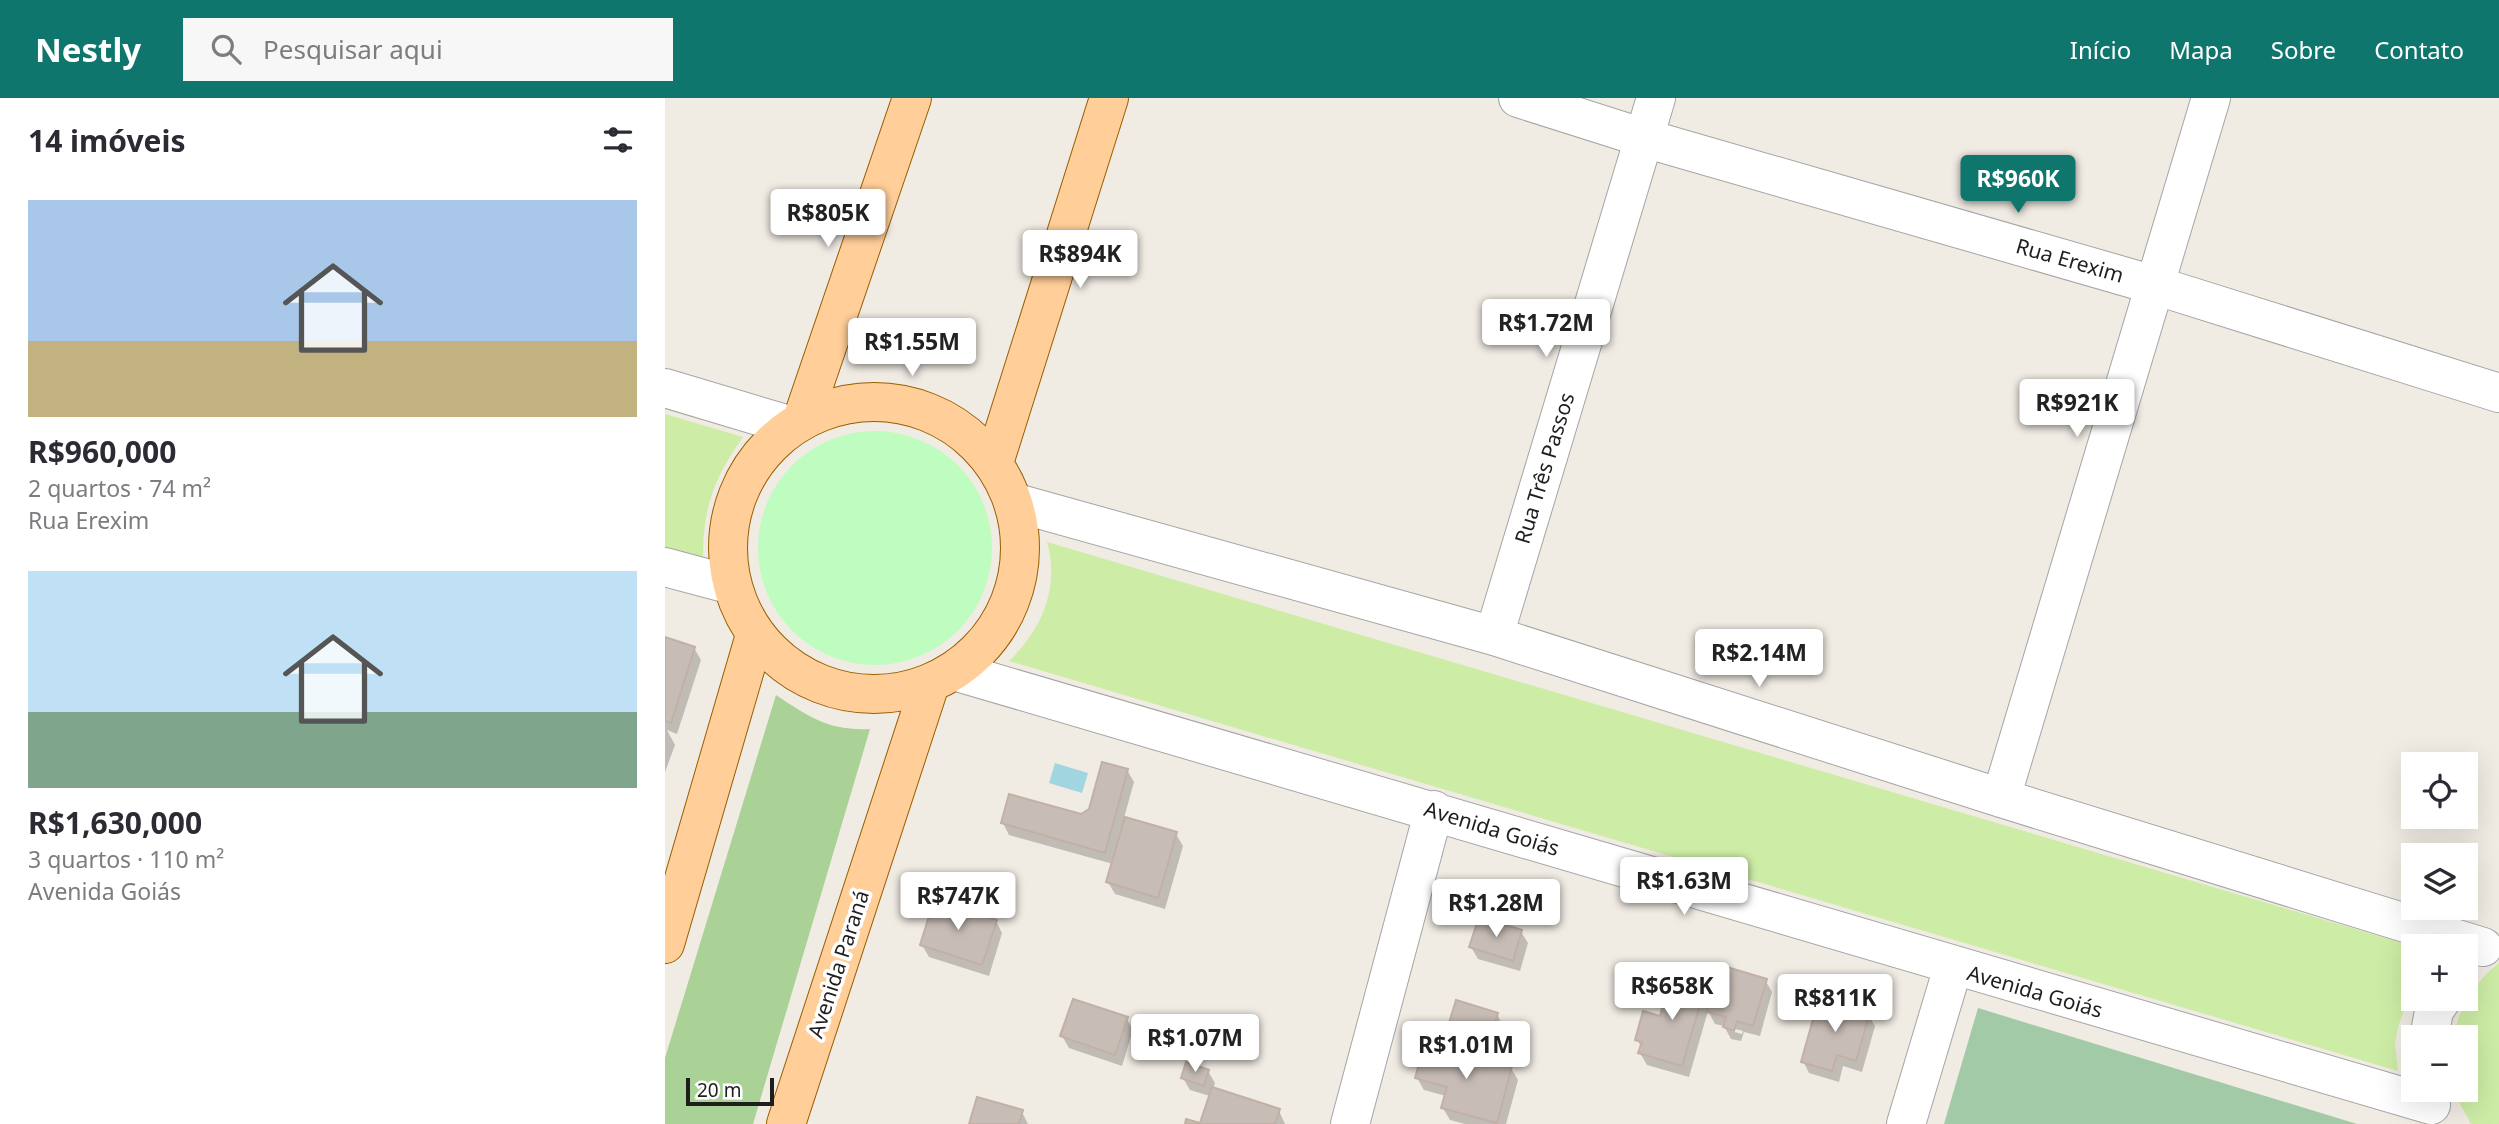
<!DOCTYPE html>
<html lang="pt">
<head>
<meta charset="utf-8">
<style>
	:root { --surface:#fff; --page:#f7f7f7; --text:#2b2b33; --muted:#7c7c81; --accent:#0f766e }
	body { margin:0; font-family:"Noto Sans",sans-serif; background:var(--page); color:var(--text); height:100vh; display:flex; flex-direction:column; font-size:26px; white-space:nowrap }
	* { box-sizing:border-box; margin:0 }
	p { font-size:23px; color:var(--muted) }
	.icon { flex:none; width:38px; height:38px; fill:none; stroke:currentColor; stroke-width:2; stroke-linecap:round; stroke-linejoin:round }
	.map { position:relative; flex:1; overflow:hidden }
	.drawer { display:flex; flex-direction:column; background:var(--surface); width:665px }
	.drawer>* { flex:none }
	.controls { position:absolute; left:1736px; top:654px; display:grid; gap:14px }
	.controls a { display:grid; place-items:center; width:77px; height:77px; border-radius:0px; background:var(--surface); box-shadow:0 7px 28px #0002; font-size:35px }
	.scale { position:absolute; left:21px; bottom:18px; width:88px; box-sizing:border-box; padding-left:7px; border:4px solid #1e1e1e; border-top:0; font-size:19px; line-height:24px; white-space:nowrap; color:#1e1e1e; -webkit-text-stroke:5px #fff; paint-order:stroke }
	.price { position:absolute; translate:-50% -60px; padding:0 16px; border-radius:7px; background:#fff; color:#222; font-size:23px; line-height:46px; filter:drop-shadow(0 2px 4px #0008) }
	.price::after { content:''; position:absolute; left:50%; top:42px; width:21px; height:16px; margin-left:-10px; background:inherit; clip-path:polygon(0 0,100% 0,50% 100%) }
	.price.current { background:var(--accent); color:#fff }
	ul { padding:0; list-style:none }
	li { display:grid; align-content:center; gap:14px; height:371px; padding:0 28px }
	li span { display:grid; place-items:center; height:217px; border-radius:0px; color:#555 }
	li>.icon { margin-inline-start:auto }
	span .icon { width:126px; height:126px; fill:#fffc; stroke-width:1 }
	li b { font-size:30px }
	h2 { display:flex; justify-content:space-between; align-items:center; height:84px; padding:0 28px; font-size:30px }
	header { display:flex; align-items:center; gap:42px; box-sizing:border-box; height:98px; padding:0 35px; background:var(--accent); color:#fff }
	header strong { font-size:33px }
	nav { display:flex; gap:38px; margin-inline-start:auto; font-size:24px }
	.search { width:490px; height:63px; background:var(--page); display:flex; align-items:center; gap:18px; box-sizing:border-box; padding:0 24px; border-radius:0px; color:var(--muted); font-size:26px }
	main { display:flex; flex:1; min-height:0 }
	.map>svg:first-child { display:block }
</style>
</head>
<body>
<header>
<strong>Nestly</strong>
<div class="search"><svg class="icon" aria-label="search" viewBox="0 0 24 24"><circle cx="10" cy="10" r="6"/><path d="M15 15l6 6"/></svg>Pesquisar aqui</div>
<nav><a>Início</a><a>Mapa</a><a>Sobre</a><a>Contato</a></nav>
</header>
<main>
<section class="drawer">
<h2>14 imóveis<svg class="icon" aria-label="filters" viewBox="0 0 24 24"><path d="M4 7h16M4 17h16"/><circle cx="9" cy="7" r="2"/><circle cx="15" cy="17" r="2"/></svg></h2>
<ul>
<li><span style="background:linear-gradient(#a9c7e8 65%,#c2b280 0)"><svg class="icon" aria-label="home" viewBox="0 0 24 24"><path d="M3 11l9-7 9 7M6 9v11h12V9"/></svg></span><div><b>R$960,000</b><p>2 quartos · 74 m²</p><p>Rua Erexim</p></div></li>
<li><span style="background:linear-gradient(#bfe0f5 65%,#7fa58c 0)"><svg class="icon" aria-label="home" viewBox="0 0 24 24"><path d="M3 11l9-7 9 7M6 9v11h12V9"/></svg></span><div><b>R$1,630,000</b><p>3 quartos · 110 m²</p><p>Avenida Goiás</p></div></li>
</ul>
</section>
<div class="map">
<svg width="1834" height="1026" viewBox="0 0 1834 1026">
	<rect width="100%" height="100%" fill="#f0ebe3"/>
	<!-- grass -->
	<path fill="#cdeda6" d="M0,316L78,339C49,380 38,409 38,460L0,461Z
		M382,444L1751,849H1748V889L1733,929L1730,946L1733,973L344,563C377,532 395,489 382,444Z
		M1834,865V1026H1806L1794,1004L1791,992H1801V940H1789C1792,912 1811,882 1834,865Z"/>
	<!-- forest -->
	<path fill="#aad196" d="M111,597C144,619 164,633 205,631L88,1026H0V960Z"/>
	<!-- cemetery -->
	<path fill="#a3caa7" d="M1313,910L1692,1026H1279Z"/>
	<!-- park -->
	<path fill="#befcc0" d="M93 450a117 117 0 1 1 234 0a117 117 0 1 1-234 0Z"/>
	<!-- water -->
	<path fill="#a1d5e0" d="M390,665L423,675L417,695L384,685Z"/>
	<!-- shadow -->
	<path fill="#0003" fill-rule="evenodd" d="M0,541L29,550L36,562L12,636L2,632L10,647L0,674Z
		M462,672L469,684L459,720L511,736L518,748L500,811L450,796L443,784L448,766L344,737L338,725L416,718L426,712Z
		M331,823L337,835L324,878L264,859L257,847Z
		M856,834L863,845L855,873L813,861L806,849Z
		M1100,882L1107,894L1095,938L1079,934L1076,943L1066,941L1059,928L1050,926L1043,913L1024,979L982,967L975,955L977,950L972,942L1040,888L1047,901ZM1066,930L1078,933L1077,936L1066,933Z
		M832,916L838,928L827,965L846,970L853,982L841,1026H800L785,1022L778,1010L781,998L759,992L752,980L827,965L828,962L789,949L782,937Z
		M1203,916L1210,928L1197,974L1178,968L1174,984L1144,975L1138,963Z
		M462,921L468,932L457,968L404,950L397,938Z
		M543,973L550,985L548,991L614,1013L620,1026H536L545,998L525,992L518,980Z
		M357,1014L363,1026H306Z"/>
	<!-- building -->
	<path fill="#c8bdb6" stroke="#c2b0a5" stroke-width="2" d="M0,539L30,549L6,625L0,623Z
		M437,664L463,671L440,755L336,725L344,696L416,716L424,711Z
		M460,719L512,734L493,800L441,784Z
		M269,802L332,822L317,867L255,847Z
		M814,819L857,832L848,863L804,849Z
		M1055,867L1102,881L1088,928L1072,923L1069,933L1058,929L1061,919L1042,914Z
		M1007,876L1041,886L1017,968L973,955L977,944L970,942L978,913L995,918Z
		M1154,900L1205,914L1191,963L1172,957L1167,973L1136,964Z
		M408,901L463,919L450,957L395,938Z
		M791,902L833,915L822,951L780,938Z
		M760,945L847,968L832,1025L776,1010L782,989L750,980Z
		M521,964L544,972L539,988L516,980Z
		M547,989L615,1011L610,1026H520L521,1021L535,1025Z
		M312,999L358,1012L354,1026H304Z"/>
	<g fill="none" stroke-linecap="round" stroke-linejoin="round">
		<defs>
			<path id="minor" d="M853,0L979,40L1489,187L1834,295
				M0,290L127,328
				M348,404L829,538L1336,700L1818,849
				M0,469L67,487
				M829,538L991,0
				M289,573C782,716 1273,865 1766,1007
				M1336,700L1546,0
				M1764,940L1769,913L1777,901
				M685,1026L769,712
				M1241,1026L1288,869"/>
			<path id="major" d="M63 450a146 146 0 1 1 292 0a146 146 0 1 1-292 0Z
				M137,322L247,0
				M329,365L444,0
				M0,846L90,537
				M121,1026L265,586"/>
		</defs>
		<!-- minor casing -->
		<use href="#minor" stroke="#a5a5a5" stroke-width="40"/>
		<!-- major casing -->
		<use href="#major" stroke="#985e00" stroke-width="40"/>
		<!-- minor -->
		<use href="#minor" stroke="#fff" stroke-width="38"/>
		<!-- major -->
		<use href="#major" stroke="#ffce99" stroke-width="38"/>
	</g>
	<g text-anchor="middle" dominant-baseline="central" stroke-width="7" stroke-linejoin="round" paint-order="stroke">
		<!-- street labels -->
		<g font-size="21" fill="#1e1e1e" stroke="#fff">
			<text transform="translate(1405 162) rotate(16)">Rua Erexim</text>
			<text transform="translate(879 370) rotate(-73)">Rua Três Passos</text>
			<text transform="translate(827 730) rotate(17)">Avenida Goiás</text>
			<text transform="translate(173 866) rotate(-72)">Avenida Paraná</text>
			<text transform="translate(1370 893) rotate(16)">Avenida Goiás</text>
		</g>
	</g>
</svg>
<div class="controls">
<a><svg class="icon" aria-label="locate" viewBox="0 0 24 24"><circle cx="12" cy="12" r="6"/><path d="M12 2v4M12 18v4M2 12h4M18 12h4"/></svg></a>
<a><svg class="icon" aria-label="layers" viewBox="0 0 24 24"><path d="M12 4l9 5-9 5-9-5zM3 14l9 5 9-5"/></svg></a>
<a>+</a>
<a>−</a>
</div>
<div class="scale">20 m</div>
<b class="price current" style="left:1353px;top:117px">R$960K</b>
<b class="price" style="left:163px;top:151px">R$805K</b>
<b class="price" style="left:415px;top:192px">R$894K</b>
<b class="price" style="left:881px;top:261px">R$1.72M</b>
<b class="price" style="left:247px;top:280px">R$1.55M</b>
<b class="price" style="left:1412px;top:341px">R$921K</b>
<b class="price" style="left:1094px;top:591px">R$2.14M</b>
<b class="price" style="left:1019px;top:819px">R$1.63M</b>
<b class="price" style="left:293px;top:834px">R$747K</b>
<b class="price" style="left:831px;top:841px">R$1.28M</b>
<b class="price" style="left:1007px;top:924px">R$658K</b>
<b class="price" style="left:1170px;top:936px">R$811K</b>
<b class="price" style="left:530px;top:976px">R$1.07M</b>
<b class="price" style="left:801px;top:983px">R$1.01M</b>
</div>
</main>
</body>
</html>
